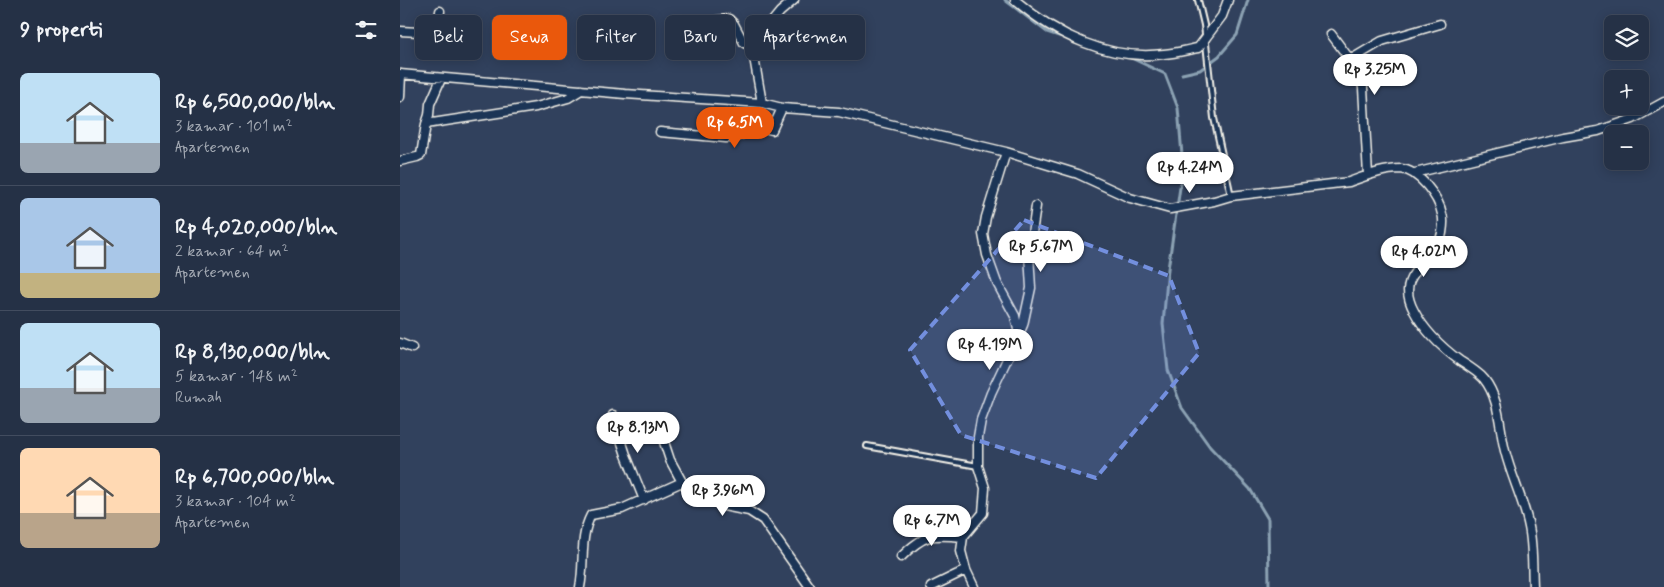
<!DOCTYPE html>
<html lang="id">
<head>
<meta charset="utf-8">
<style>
	:root { --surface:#253146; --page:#2d394d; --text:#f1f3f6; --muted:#a3a9b3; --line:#424c5f; --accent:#ea580c }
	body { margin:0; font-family:Mynerve,sans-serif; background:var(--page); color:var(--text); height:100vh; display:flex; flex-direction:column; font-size:19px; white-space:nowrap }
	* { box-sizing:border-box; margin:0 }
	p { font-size:16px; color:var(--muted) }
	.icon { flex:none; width:28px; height:28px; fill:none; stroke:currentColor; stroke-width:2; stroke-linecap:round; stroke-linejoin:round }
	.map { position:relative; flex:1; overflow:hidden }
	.details { display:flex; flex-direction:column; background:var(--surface); width:400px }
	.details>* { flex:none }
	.top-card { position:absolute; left:15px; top:15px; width:475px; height:45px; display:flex; gap:10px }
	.controls { position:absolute; left:1204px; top:15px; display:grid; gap:10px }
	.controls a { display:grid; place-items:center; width:45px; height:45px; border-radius:8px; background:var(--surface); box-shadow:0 2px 12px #0003,0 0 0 1px var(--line); font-size:25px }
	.price { position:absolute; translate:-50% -42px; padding:0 11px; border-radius:18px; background:#fff; color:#222; font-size:16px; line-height:32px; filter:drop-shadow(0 1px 2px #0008) }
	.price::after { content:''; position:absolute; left:50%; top:30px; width:15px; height:11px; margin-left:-8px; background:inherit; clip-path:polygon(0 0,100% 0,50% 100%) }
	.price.selected { background:var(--accent); color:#fff }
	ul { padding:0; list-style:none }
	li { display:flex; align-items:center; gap:15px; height:125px; padding:0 20px }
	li+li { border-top:1px solid var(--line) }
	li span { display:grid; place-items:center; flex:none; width:140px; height:100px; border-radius:8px; color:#555 }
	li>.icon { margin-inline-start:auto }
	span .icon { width:60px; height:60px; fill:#fffc; stroke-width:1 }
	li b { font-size:21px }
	h2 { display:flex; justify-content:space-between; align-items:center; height:60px; padding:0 20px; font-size:21px }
	.pill { padding:0 18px; border-radius:8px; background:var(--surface); box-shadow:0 2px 12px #0003,0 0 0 1px var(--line); font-size:18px; line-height:45px }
	.pill.selected { background:var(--accent); color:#fff }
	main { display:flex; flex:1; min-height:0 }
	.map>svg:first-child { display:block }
</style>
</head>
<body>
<main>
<section class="details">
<h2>9 properti<svg class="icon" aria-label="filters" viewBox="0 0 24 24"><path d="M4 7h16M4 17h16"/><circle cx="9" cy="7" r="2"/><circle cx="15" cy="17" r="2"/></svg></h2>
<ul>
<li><span style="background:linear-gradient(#bfe0f5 70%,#9aa5b1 0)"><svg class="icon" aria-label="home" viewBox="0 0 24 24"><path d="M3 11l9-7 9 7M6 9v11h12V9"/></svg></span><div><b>Rp 6,500,000/bln</b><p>3 kamar · 101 m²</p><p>Apartemen</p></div></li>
<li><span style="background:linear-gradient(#a9c7e8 75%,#c2b280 0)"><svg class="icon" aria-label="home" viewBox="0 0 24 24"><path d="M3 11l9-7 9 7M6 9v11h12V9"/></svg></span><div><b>Rp 4,020,000/bln</b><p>2 kamar · 64 m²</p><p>Apartemen</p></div></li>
<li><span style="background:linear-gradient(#bfe0f5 65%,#9aa5b1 0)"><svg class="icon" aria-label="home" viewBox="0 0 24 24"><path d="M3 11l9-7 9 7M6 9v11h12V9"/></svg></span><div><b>Rp 8,130,000/bln</b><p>5 kamar · 148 m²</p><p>Rumah</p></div></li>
<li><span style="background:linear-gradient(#ffd9b3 65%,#b9a48a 0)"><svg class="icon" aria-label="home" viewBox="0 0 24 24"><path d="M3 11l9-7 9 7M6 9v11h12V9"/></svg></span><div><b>Rp 6,700,000/bln</b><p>3 kamar · 104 m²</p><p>Apartemen</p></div></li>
</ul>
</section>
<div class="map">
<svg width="1264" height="587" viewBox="0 0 1264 587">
	<rect width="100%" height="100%" fill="#31415d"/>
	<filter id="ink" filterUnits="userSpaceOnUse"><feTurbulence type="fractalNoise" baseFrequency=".02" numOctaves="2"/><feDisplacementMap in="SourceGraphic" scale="10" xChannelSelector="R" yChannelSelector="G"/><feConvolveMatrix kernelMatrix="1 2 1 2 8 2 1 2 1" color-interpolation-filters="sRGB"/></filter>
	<g filter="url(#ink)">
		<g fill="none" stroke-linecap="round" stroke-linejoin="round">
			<!-- stream -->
			<path stroke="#8ca2b3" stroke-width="3" d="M605,0L647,32L668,39
				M727,56L765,74L778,108L783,167L768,269L763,324L768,370L782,408L810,447L850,489L868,519L869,587
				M782,74L800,70L819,56L837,35L848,0"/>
			<defs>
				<path id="lane" d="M798,0L804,25L814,118L831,196
					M467,446L578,466"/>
				<path id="street" d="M615,0C656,35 709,61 764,54C776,53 787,50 798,48L822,16L828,0
					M273,25L329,19L334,24L344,43L352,46
					M0,31L37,33L40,11
					M931,34L960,73L963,88L968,175
					M950,60L982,41L1040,24
					M0,74L225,94L362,103L382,108L439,112L606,152L678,174L730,198L770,209L814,201L831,196L949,182C966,176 983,169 1001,169C1018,170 1039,197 1042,214C1044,219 1043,227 1042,233C1037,264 992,270 1014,311C1025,332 1041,347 1060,361C1068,366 1078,372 1084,379C1100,399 1099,427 1105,451C1111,476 1124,501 1129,527C1133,546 1132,567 1133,587
					M41,79L30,104L29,115L26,124L136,107L168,98L181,90
					M0,97L1,74
					M362,103L352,46L380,12L394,0
					M260,132L326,138H333L359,127L372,130L382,108
					M0,161L17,157L21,155L26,124
					M1015,173L1163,137L1198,131L1233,119L1264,102
					M619,334L623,325L631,288L629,254L636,206
					M0,343L12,348
					M213,415L226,455L244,500
					M261,433L270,460L282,482L292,490L324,506L349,511L363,520L410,587
					M501,557C524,534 531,534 563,537
					M180,587C185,563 179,538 191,515L222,509L282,482
					M531,587L566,570
					M574,587L566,570L561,551L563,537L583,513L585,488L578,466V437L581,420L591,393L619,334L615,316L597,283L587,255L583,234L586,217L606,152"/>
			</defs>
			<!-- lane casing -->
			<use href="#lane" stroke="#f4f1e8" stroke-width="8"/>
			<!-- street casing -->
			<use href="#street" stroke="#f4f1e8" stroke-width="11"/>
			<!-- lane -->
			<use href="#lane" stroke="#1d3557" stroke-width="4"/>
			<!-- street -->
			<use href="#street" stroke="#1d3557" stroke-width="8"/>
		</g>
	</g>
	<!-- marked area -->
	<path fill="#738fde" fill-opacity="0.2" stroke="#738fde" stroke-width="4" stroke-dasharray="10 6" stroke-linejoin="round" d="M624,220L769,276L799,353L696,478L561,435L510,350Z"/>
</svg>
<div class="controls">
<a><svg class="icon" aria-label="layers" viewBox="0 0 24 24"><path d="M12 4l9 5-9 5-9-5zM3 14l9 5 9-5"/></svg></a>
<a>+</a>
<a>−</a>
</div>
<b class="price" style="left:975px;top:96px">Rp 3.25M</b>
<b class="price selected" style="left:335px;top:149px">Rp 6.5M</b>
<b class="price" style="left:790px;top:194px">Rp 4.24M</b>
<b class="price" style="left:641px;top:273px">Rp 5.67M</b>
<b class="price" style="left:1024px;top:278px">Rp 4.02M</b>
<b class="price" style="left:590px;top:371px">Rp 4.19M</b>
<b class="price" style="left:238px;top:454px">Rp 8.13M</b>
<b class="price" style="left:323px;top:517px">Rp 3.96M</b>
<b class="price" style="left:532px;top:547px">Rp 6.7M</b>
<div class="top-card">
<a class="pill">Beli</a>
<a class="pill selected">Sewa</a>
<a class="pill">Filter</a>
<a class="pill">Baru</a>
<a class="pill">Apartemen</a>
</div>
</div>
</main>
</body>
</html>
